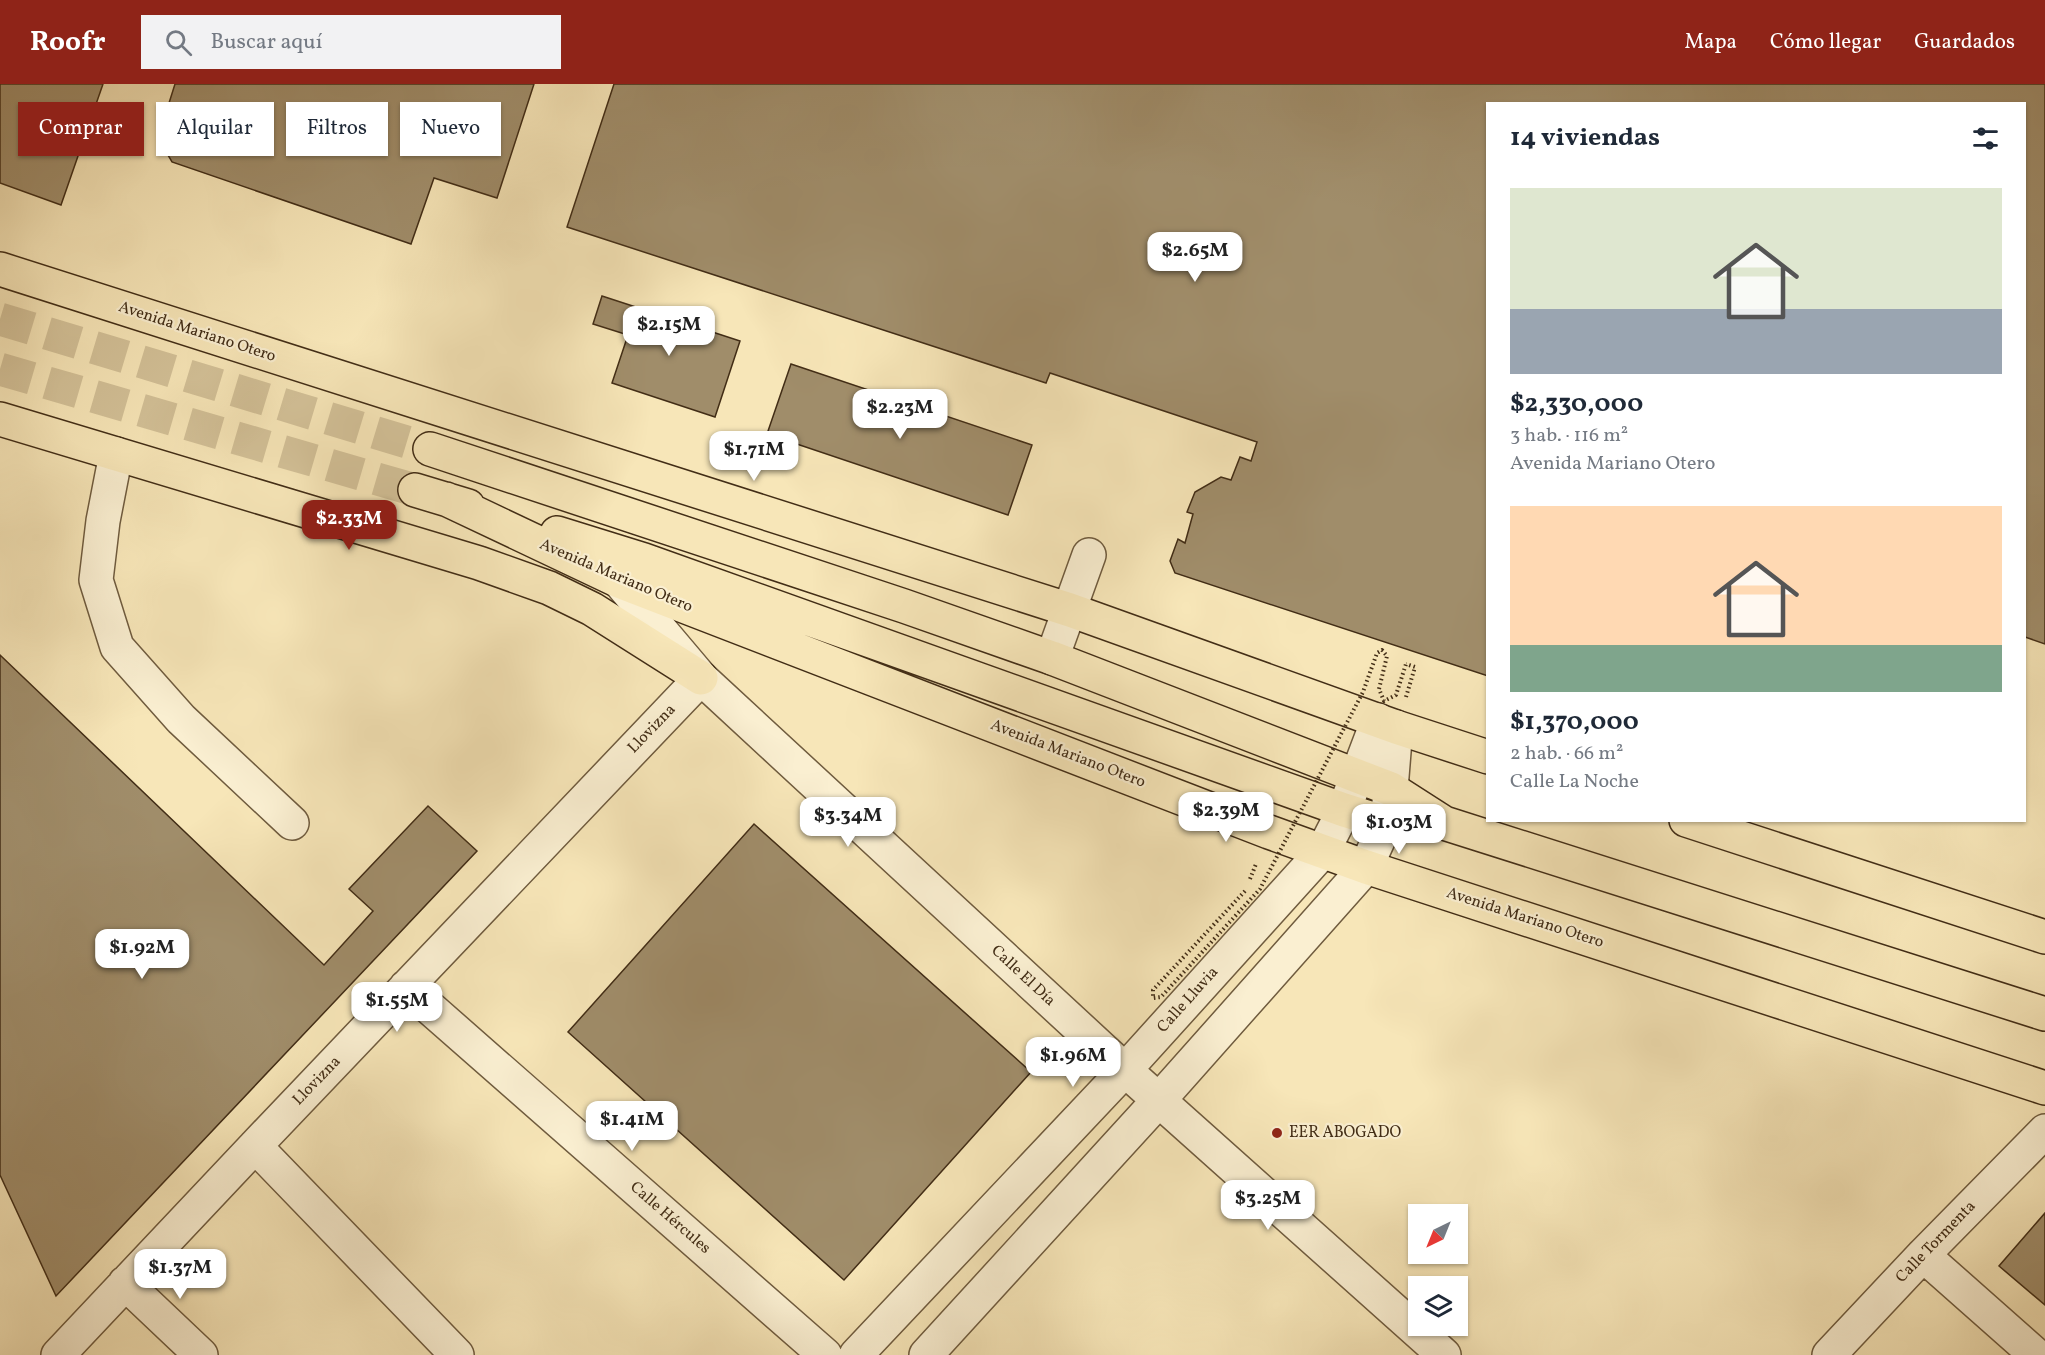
<!DOCTYPE html>
<html lang="es">
<head>
<meta charset="utf-8">
<style>
	:root { --surface:#fff; --page:#f2f2f3; --text:#1f2937; --muted:#747a83; --accent:#8f2418 }
	body { margin:0; font-family:Vollkorn,serif; background:var(--page); color:var(--text); height:100vh; display:flex; flex-direction:column; font-size:22px; white-space:nowrap }
	* { box-sizing:border-box; margin:0 }
	p { font-size:20px; color:var(--muted) }
	.icon { flex:none; width:33px; height:33px; fill:none; stroke:currentColor; stroke-width:2; stroke-linecap:round; stroke-linejoin:round }
	.map { position:relative; flex:1; overflow:hidden }
	.side { position:absolute; left:1486px; top:18px; width:540px; height:720px; display:flex; flex-direction:column; background:var(--surface); border-radius:0px; box-shadow:0 2px 4px #0004 }
	.side>* { flex:none }
	.top-card { position:absolute; left:18px; top:18px; width:570px; height:54px; display:flex; gap:12px }
	.needle { width:39px; rotate:223deg }
	.tools { position:absolute; left:1408px; top:1120px; display:grid; gap:12px }
	.tools a { display:grid; place-items:center; width:60px; height:60px; border-radius:0px; background:var(--surface); box-shadow:0 2px 4px #0004; font-size:30px }
	.price { position:absolute; translate:-50% -51px; padding:0 14px; border-radius:12px; background:#fff; color:#222; font-size:20px; line-height:39px; filter:drop-shadow(0 2px 3px #0008) }
	.price::after { content:''; position:absolute; left:50%; top:36px; width:18px; height:14px; margin-left:-9px; background:inherit; clip-path:polygon(0 0,100% 0,50% 100%) }
	.price.selected { background:var(--accent); color:#fff }
	ul { padding:0; list-style:none }
	li { display:grid; align-content:center; gap:12px; height:318px; padding:0 24px }
	li span { display:grid; place-items:center; height:186px; border-radius:0px; color:#555 }
	li>.icon { margin-inline-start:auto }
	span .icon { width:108px; height:108px; fill:#fffc; stroke-width:1 }
	li b { font-size:26px }
	h2 { display:flex; justify-content:space-between; align-items:center; height:72px; padding:0 24px; font-size:26px }
	.pill { padding:0 21px; border-radius:0px; background:var(--surface); box-shadow:0 2px 4px #0004; font-size:21px; line-height:54px }
	.pill.selected { background:var(--accent); color:#fff }
	header { display:flex; align-items:center; gap:36px; box-sizing:border-box; height:84px; padding:0 30px; background:var(--accent); color:#fff }
	header strong { font-size:28px }
	nav { display:flex; gap:33px; margin-inline-start:auto; font-size:21px }
	.search { width:420px; height:54px; background:var(--page); display:flex; align-items:center; gap:15px; box-sizing:border-box; padding:0 21px; border-radius:0px; color:var(--muted); font-size:22px }
	.map>svg:first-child { display:block }
</style>
</head>
<body>
<header>
<strong>Roofr</strong>
<div class="search"><svg class="icon" aria-label="search" viewBox="0 0 24 24"><circle cx="10" cy="10" r="6"/><path d="M15 15l6 6"/></svg>Buscar aquí</div>
<nav><a>Mapa</a><a>Cómo llegar</a><a>Guardados</a></nav>
</header>
<div class="map">
<svg width="2045" height="1271" viewBox="0 0 2045 1271">
	<rect width="100%" height="100%" fill="#f7e6b8"/>
	<filter id="stains"><feTurbulence type="fractalNoise" baseFrequency=".00333" numOctaves="4"/><feColorMatrix values="0 0 0 0 .2 0 0 0 0 .09 0 0 0 0 .02 0 0 0 .5 -.17"/></filter>
	<radialGradient id="worn" r=".72"><stop offset=".6" stop-color="#630" stop-opacity="0"/><stop offset="1" stop-color="#630" stop-opacity=".3"/></radialGradient>
	<!-- building -->
	<path fill="#a08d6a" stroke="#422d16" stroke-width="1.5" d="M0,0H103L61,121L0,99Z
		M175,0H534L497,114L434,94L411,160L172,78L158,54Z
		M614,0H2045V560L2025,553V20H1488V592L1175,489L1170,477L1178,455L1185,459L1193,430L1187,428L1195,408L1221,393L1231,396L1240,373L1251,377L1257,358L1050,289L1046,299L567,143Z
		M602,212L740,257L715,333L612,299L628,251L593,240Z
		M791,280L1032,361L1008,431L767,350Z
		M0,571L324,881L373,827L349,805L428,722L477,767L56,1212L0,1091Z
		M754,740L1031,988L844,1196L568,948Z
		M2045,1129V1221L1999,1182Z"/>
	<g fill="none" stroke-linecap="round" stroke-linejoin="round">
		<!-- major-tunnel -->
		<path stroke="#d3c198" stroke-width="33" stroke-dasharray="33 16" stroke-linecap="butt" d="M0,235L430,365
			M0,285L415,406"/>
		<defs>
			<path id="minor" d="M116,370L103,437L96,496L117,563L181,635L292,739
				M619,497L701,594L1125,986L1444,1271
				M1052,574L1089,471
				M406,903L825,1271
				M255,1062L457,1271
				M1923,1171L2036,1271
				M125,1199L201,1271
				M58,1271L255,1062L701,594
				M856,1271L1125,986L1323,767L1344,726L1378,636
				M926,1271L1159,1016L1366,783L1386,739L1391,705L1396,643
				M1829,1271L1923,1171L2045,1047"/>
			<path id="major" d="M0,185L1070,526L1396,643L1488,673
				M0,335L479,479L549,504L592,525L701,594
				M430,365L904,522L1052,574L1391,705L1444,739L2045,930
				M415,406L468,422
				M446,415L619,497L1269,748L1366,783L2045,1004
				M557,449L644,476L1344,726L1386,739H1444
				M1686,736L2045,853"/>
		</defs>
		<!-- minor casing -->
		<use href="#minor" stroke="#6f5b3e" stroke-width="36"/>
		<!-- major casing -->
		<use href="#major" stroke="#422d16" stroke-width="36"/>
		<!-- path -->
		<path stroke="#422d16" stroke-width="4" stroke-dasharray="1.5 3" stroke-linecap="butt" d="M1406,613L1415,583L1406,580
			M1250,795L1256,780"/>
		<!-- minor -->
		<use href="#minor" stroke="#faefd1" stroke-width="33"/>
		<!-- major -->
		<use href="#major" stroke="#f7e6b8" stroke-width="33"/>
		<!-- path-bridge -->
		<path stroke="#422d16" stroke-width="4" stroke-dasharray="1.5 3" stroke-linecap="butt" d="M1245,807L1153,906V914L1161,913L1260,805L1363,608L1377,569L1382,566L1387,572L1379,605L1384,617L1396,611L1406,580"/>
	</g>
	<!-- markers -->
	<circle fill="#8f2418" stroke="#faefd1" stroke-width="2" cx="1277" cy="1049" r="6"/>
	<g text-anchor="middle" dominant-baseline="central" stroke-width="4.5" stroke-linejoin="round" paint-order="stroke">
		<!-- street labels -->
		<g font-size="16" fill="#422d16" stroke="#faefd1">
			<text transform="translate(197 248) rotate(18)">Avenida Mariano Otero</text>
			<text transform="translate(616 492) rotate(23)">Avenida Mariano Otero</text>
			<text transform="translate(652 645) rotate(-46)">Llovizna</text>
			<text transform="translate(1068 670) rotate(21)">Avenida Mariano Otero</text>
			<text transform="translate(1525 834) rotate(18)">Avenida Mariano Otero</text>
			<text transform="translate(1023 892) rotate(43)">Calle El Día</text>
			<text transform="translate(1188 916) rotate(-48)">Calle Lluvia</text>
			<text transform="translate(317 997) rotate(-46)">Llovizna</text>
			<text transform="translate(670 1134) rotate(41)">Calle Hércules</text>
			<text transform="translate(1936 1158) rotate(-46)">Calle Tormenta</text>
		</g>
		<!-- poi labels -->
		<g font-size="16" fill="#422d16" stroke="#faefd1" text-anchor="start">
			<text x="1289" y="1049">EER ABOGADO</text>
		</g>
	</g>
	<rect width="100%" height="100%" filter="url(#stains)"/>
	<rect width="100%" height="100%" fill="url(#worn)"/>
</svg>
<div class="tools">
<a><svg class="needle" viewBox="-14 -14 28 28"><path d="M0-13l5 13h-10z" fill="#e53935"/><path d="M0 13l5-13h-10z" fill="#747a83"/></svg></a>
<a><svg class="icon" aria-label="layers" viewBox="0 0 24 24"><path d="M12 4l9 5-9 5-9-5zM3 14l9 5 9-5"/></svg></a>
</div>
<b class="price" style="left:1195px;top:199px">$2.65M</b>
<b class="price" style="left:669px;top:273px">$2.15M</b>
<b class="price" style="left:900px;top:356px">$2.23M</b>
<b class="price" style="left:754px;top:398px">$1.71M</b>
<b class="price selected" style="left:349px;top:467px">$2.33M</b>
<b class="price" style="left:1226px;top:759px">$2.39M</b>
<b class="price" style="left:848px;top:764px">$3.34M</b>
<b class="price" style="left:1399px;top:771px">$1.03M</b>
<b class="price" style="left:142px;top:896px">$1.92M</b>
<b class="price" style="left:397px;top:949px">$1.55M</b>
<b class="price" style="left:1073px;top:1004px">$1.96M</b>
<b class="price" style="left:632px;top:1068px">$1.41M</b>
<b class="price" style="left:1268px;top:1147px">$3.25M</b>
<b class="price" style="left:180px;top:1216px">$1.37M</b>
<div class="top-card">
<a class="pill selected">Comprar</a>
<a class="pill">Alquilar</a>
<a class="pill">Filtros</a>
<a class="pill">Nuevo</a>
</div>
<section class="side">
<h2>14 viviendas<svg class="icon" aria-label="filters" viewBox="0 0 24 24"><path d="M4 7h16M4 17h16"/><circle cx="9" cy="7" r="2"/><circle cx="15" cy="17" r="2"/></svg></h2>
<ul>
<li><span style="background:linear-gradient(#dfe7d0 65%,#9aa5b1 0)"><svg class="icon" aria-label="home" viewBox="0 0 24 24"><path d="M3 11l9-7 9 7M6 9v11h12V9"/></svg></span><div><b>$2,330,000</b><p>3 hab. · 116 m²</p><p>Avenida Mariano Otero</p></div></li>
<li><span style="background:linear-gradient(#ffd9b3 75%,#7fa58c 0)"><svg class="icon" aria-label="home" viewBox="0 0 24 24"><path d="M3 11l9-7 9 7M6 9v11h12V9"/></svg></span><div><b>$1,370,000</b><p>2 hab. · 66 m²</p><p>Calle La Noche</p></div></li>
</ul>
</section>
</div>
</body>
</html>
